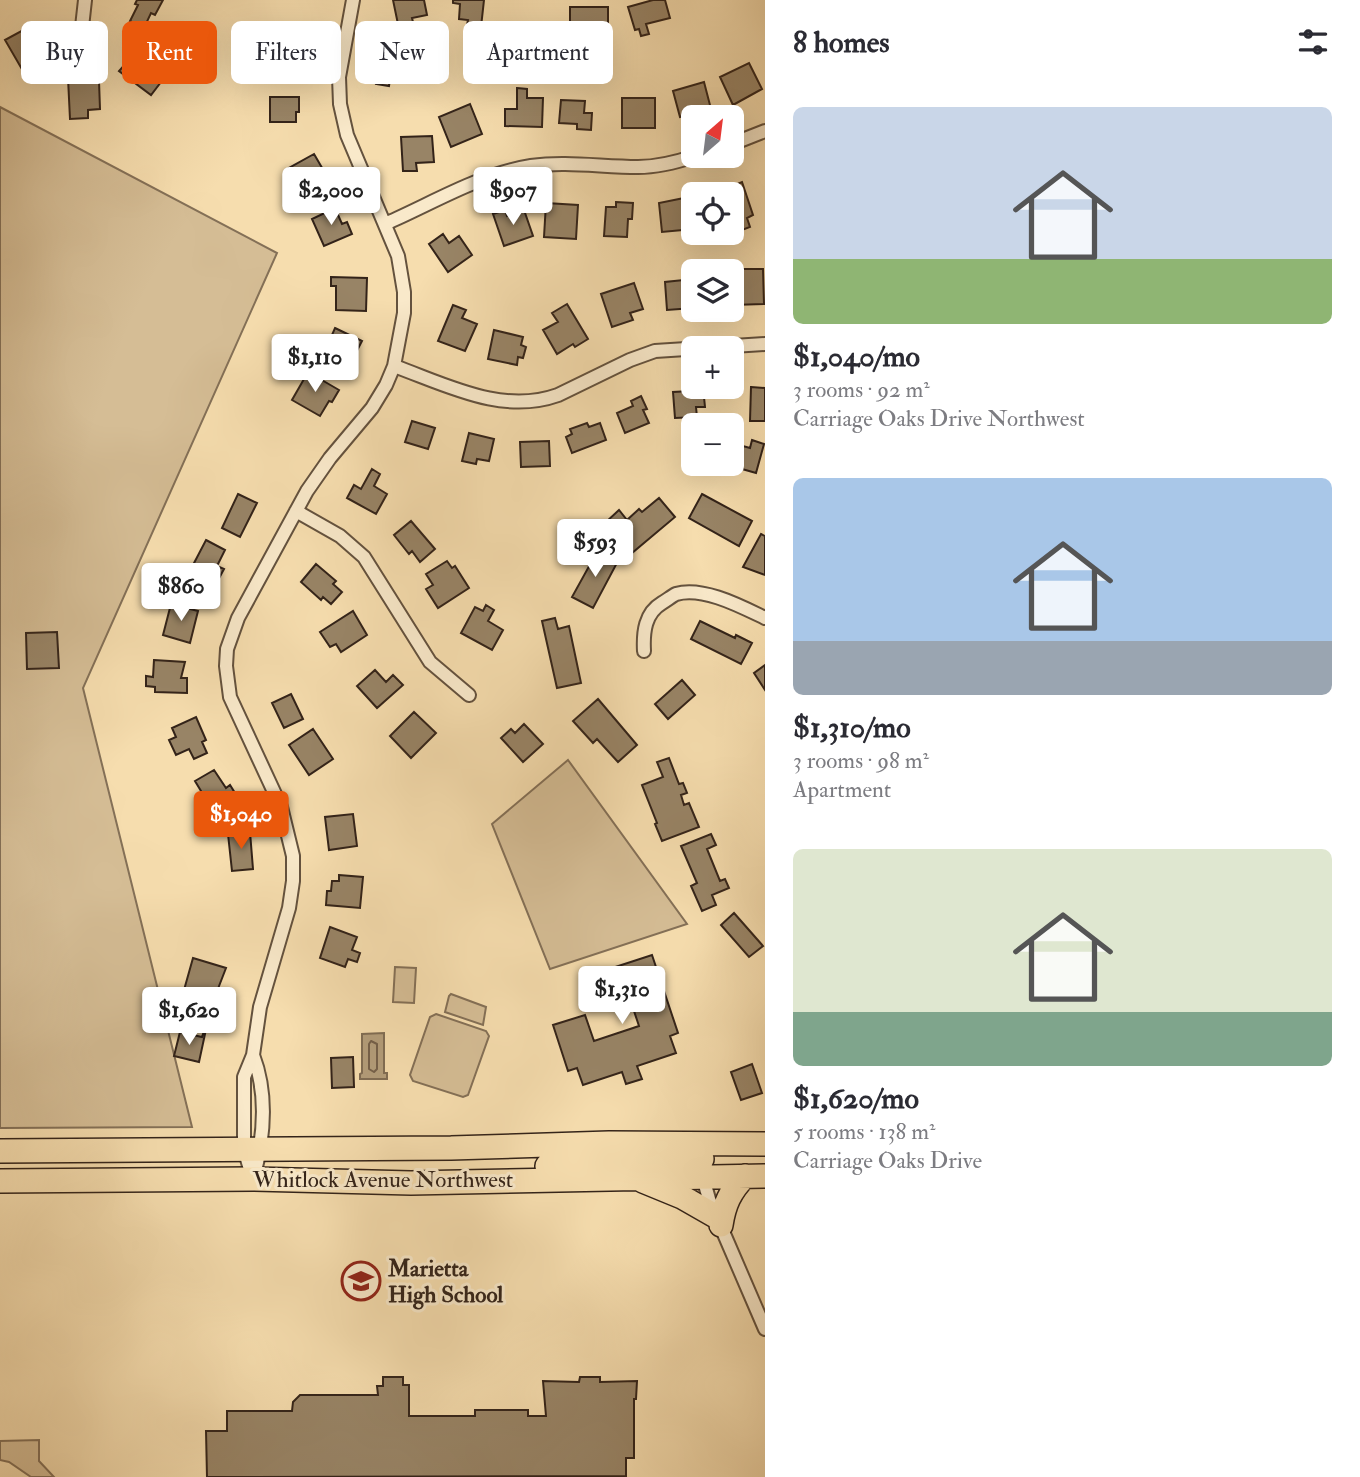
<!DOCTYPE html>
<html lang="en">
<head>
<meta charset="utf-8">
<style>
	:root { --surface:#fff; --page:#f7f7f7; --text:#2b2b33; --muted:#7c7c81; --accent:#ea580c }
	body { margin:0; font-family:"IM FELL Double Pica",serif; background:var(--page); color:var(--text); height:100vh; display:flex; flex-direction:column; font-size:26px; white-space:nowrap }
	* { box-sizing:border-box; margin:0 }
	p { font-size:23px; color:var(--muted) }
	.icon { flex:none; width:38px; height:38px; fill:none; stroke:currentColor; stroke-width:2; stroke-linecap:round; stroke-linejoin:round }
	.map { position:relative; flex:1; overflow:hidden }
	.details { display:flex; flex-direction:column; background:var(--surface); width:595px }
	.details>* { flex:none }
	.hud { position:absolute; left:21px; top:21px; width:639px; height:63px; display:flex; gap:14px }
	.needle { width:46px; rotate:28deg }
	.controls { position:absolute; left:681px; top:105px; display:grid; gap:14px }
	.controls a { display:grid; place-items:center; width:63px; height:63px; border-radius:10px; background:var(--surface); box-shadow:0 7px 28px #0002; font-size:35px }
	.price { position:absolute; translate:-50% -60px; padding:0 16px; border-radius:7px; background:#fff; color:#222; font-size:23px; line-height:46px; filter:drop-shadow(0 2px 4px #0008) }
	.price::after { content:''; position:absolute; left:50%; top:42px; width:21px; height:16px; margin-left:-10px; background:inherit; clip-path:polygon(0 0,100% 0,50% 100%) }
	.price.current { background:var(--accent); color:#fff }
	ul { padding:0; list-style:none }
	li { display:grid; align-content:center; gap:14px; height:371px; padding:0 28px }
	li span { display:grid; place-items:center; height:217px; border-radius:10px; color:#555 }
	li>.icon { margin-inline-start:auto }
	span .icon { width:126px; height:126px; fill:#fffc; stroke-width:1 }
	li b { font-size:30px }
	h2 { display:flex; justify-content:space-between; align-items:center; height:84px; padding:0 28px; font-size:30px }
	.pill { padding:0 24px; border-radius:10px; background:var(--surface); box-shadow:0 7px 28px #0002; font-size:24px; line-height:63px }
	.pill.current { background:var(--accent); color:#fff }
	main { display:flex; flex:1; min-height:0 }
	.map>svg:first-child { display:block }
</style>
</head>
<body>
<main>
<div class="map">
<svg width="765" height="1477" viewBox="0 0 765 1477">
	<rect width="100%" height="100%" fill="#f6ddae"/>
	<filter id="stains"><feTurbulence type="fractalNoise" baseFrequency=".00286" numOctaves="4"/><feColorMatrix values="0 0 0 0 .2 0 0 0 0 .09 0 0 0 0 .02 0 0 0 .5 -.17"/></filter>
	<radialGradient id="worn" r=".72"><stop offset=".6" stop-color="#630" stop-opacity="0"/><stop offset="1" stop-color="#630" stop-opacity=".3"/></radialGradient>
	<!-- green -->
	<path fill="#d5bd95" stroke="#847057" stroke-width="2" d="M0,107L277,253L83,688L192,1127L0,1128Z
		M568,760L687,924L550,969L492,824Z
		M395,967L416,968L414,1003L393,1002Z
		M451,994L486,1007L483,1025L445,1012L449,996Z
		M436,1014L486,1031L489,1036L468,1095L463,1097L413,1081L410,1075L430,1017Z
		M39,1440V1461L54,1477H31L9,1462L0,1460V1441Z"/>
	<!-- water -->
	<path fill="#b49e7b" stroke="#806d54" stroke-width="2" d="M384,1033V1073H387V1079H360V1074L362,1073V1034Z"/>
	<g fill="none" stroke-linecap="round" stroke-linejoin="round">
		<!-- shore -->
		<path stroke="#74604a" stroke-width="2" d="M371,1041L377,1044V1069L374,1072L369,1069V1044Z"/>
	</g>
	<!-- building -->
	<path fill="#988466" stroke="#332319" stroke-width="2" d="M137,0H163L155,15L151,13L144,28L130,21L138,5L135,4Z
		M393,0H424L427,15L412,18L414,26L399,29Z
		M453,0H484L481,27L467,25L468,20L459,19L460,4L453,3Z
		M653,0H665L670,18L646,24L649,34L641,36L639,29L635,30L628,7Z
		M570,7H608V29H570Z
		M25,29L36,50L32,52L38,63L23,71L5,40Z
		M272,35L308,44L304,57L296,55L291,75L263,68Z
		M141,46L163,63L153,76L161,82L151,95L119,71Z
		M381,50L404,54L402,68L408,69L407,82L390,79L389,86L376,84Z
		M749,63L762,89L733,105L720,77Z
		M68,78H82V82L99,81L100,109L88,110V118L70,119Z
		M704,82L711,109L680,117L673,91Z
		M517,88L527,89V98H543L542,127L505,126V109H517Z
		M270,97H299V112H296V122H270Z
		M622,98H655V128H622Z
		M561,100L585,101L584,113H592L591,130L577,129V124L559,123Z
		M470,104L482,134L451,147L439,117Z
		M432,136L434,162L416,163L417,171H403L401,137Z
		M314,154L332,185L312,197L308,190L303,193L289,168Z
		M742,182L753,215L747,218L750,227L742,230L739,221L732,224V196L734,195L732,186Z
		M689,197L693,229L662,232L659,203Z
		M616,202L633,203L632,219H628L627,237L604,236L606,207H616Z
		M546,203L578,205L576,239L544,237Z
		M335,208L342,224L347,222L352,234L324,246L312,219Z
		M505,210L507,216L524,210L533,236L504,246L493,214Z
		M443,234L449,243L459,236L472,255L448,272L429,244Z
		M730,269H763L764,304L732,305Z
		M331,277L367,278L366,311L336,310V286H331Z
		M693,279V308L667,310L665,282Z
		M634,283L643,309L630,313L633,320L612,327L601,294Z
		M567,304L588,339L575,347L573,344L557,354L543,330L558,322L552,313Z
		M453,305L466,310L462,318L477,324L465,351L438,341Z
		M335,328L362,341L347,370L321,357L324,351L319,348L323,339L329,342Z
		M494,330L523,337L521,345L526,347L523,358L518,357L517,365L488,359Z
		M308,372L339,390L332,402L329,401L320,416L292,400Z
		M690,383H693V387H703L705,407H696L697,417L675,418L673,392L691,391Z
		M751,387L765,388V421H750Z
		M641,396L647,409L643,410L649,423L625,433L617,413L633,406L631,401Z
		M412,421L435,428L428,449L405,442Z
		M587,423L589,427L600,423L606,440L572,453L566,437L572,434L570,429Z
		M469,433L494,439L489,461L477,459L476,464L462,461Z
		M752,440L764,444L756,473L735,467L739,452L732,450V443L750,448Z
		M549,441L550,466L521,467L520,442Z
		M372,469L380,474L374,486L387,494L376,514L347,498L354,485L361,489Z
		M238,494L257,503L240,537L222,528Z
		M702,494L752,521L739,546L689,518Z
		M659,498L675,517L632,553L606,522L619,510L627,520L639,509L642,512Z
		M411,521L435,549L420,562L412,551L409,554L394,535Z
		M761,534L765,536V575L743,567Z
		M206,540L225,550L217,566L224,569L217,582L192,567Z
		M598,550L618,561L593,608L572,597Z
		M447,561L452,568L455,566L469,588L438,608L426,589L433,585L426,574Z
		M316,564L336,581L333,584L342,592L331,604L323,597L321,600L301,582Z
		M171,604L198,611L190,643L163,635Z
		M486,605L494,610L488,621L503,630L492,650L461,633L475,607L483,611Z
		M353,611L367,635L341,652L336,644L330,647L320,632Z
		M555,618L558,629L569,626L581,683L557,688L542,621Z
		M700,621L735,638L736,635L752,643L741,664L691,639Z
		M57,632L59,668L27,669L26,633Z
		M154,660L185,662L181,678H187V693L155,692V687L146,686V676L153,677Z
		M765,665V690L754,673Z
		M375,670L386,682L393,675L403,685L377,708L357,686Z
		M682,680L695,695L668,719L655,704Z
		M291,694L303,719L284,728L272,703Z
		M598,699L637,745L618,762L597,739L593,743L573,721Z
		M414,712L436,733L411,758L390,736Z
		M196,717L206,740L202,742L207,753L194,759L189,749L176,755L169,740L176,737L172,728Z
		M524,724L543,744L523,762L501,738L511,729L515,733Z
		M313,729L333,759L309,775L289,745Z
		M669,758L679,784L683,783L687,793L681,795L684,805L689,803L699,827L662,841L655,824L657,823L642,785L663,777L657,762Z
		M214,770L226,788L230,785L235,793L221,802L217,795L207,801L195,781Z
		M353,814L357,846L329,850L325,817Z
		M250,832L253,869L232,871L228,834Z
		M711,834L716,845L707,849L720,881L725,879L729,888L712,895L716,905L702,911L691,886L697,883L681,846Z
		M339,875L363,877L360,908L326,905L327,891H331L332,881H339Z
		M734,913L763,946L749,957L721,925Z
		M330,927L357,937L352,950L360,953L357,962L348,959L345,967L320,958Z
		M652,955L678,1033L670,1036L676,1053L637,1066L642,1079L626,1084L622,1072L583,1085L577,1068L568,1071L553,1025L585,1015L594,1041L639,1026L629,996L600,1006L592,984L599,982L597,973Z
		M193,958L226,968L214,999L184,990Z
		M180,1032L202,1037L203,1034H205L199,1062L174,1056Z
		M353,1057L354,1087L332,1088L331,1058Z
		M752,1064L762,1093L741,1100L731,1072Z
		M383,1377H403V1385H409V1416H475V1410H528V1416H546L543,1381L579,1382L580,1377H600V1382L637,1381L636,1399H634V1458H626V1476L207,1477L206,1431H227V1411H292L293,1402L300,1395H378L377,1386H383Z"/>
	<g fill="none" stroke-linecap="round" stroke-linejoin="round">
		<defs>
			<path id="street" d="M82,27L85,0
				M732,144L765,131
				M387,223C433,203 480,174 531,166C566,161 602,167 638,167C658,167 677,162 695,156
				M394,366C447,385 502,415 558,395L630,360L655,351L765,344
				M296,511L340,536L364,557L430,662L469,695
				M644,651C643,632 645,613 662,603C667,600 672,596 676,594C703,586 742,607 765,618
				M702,1174L709,1199L765,1329
				M253,1179L244,1149V1077L253,1055L260,1007L289,908L293,881V856L281,807L230,697L226,666L227,649L238,618L307,491L330,458L372,408L386,385L394,366L404,313V292L398,256L347,135L340,104L339,77L353,0
				M253,1179C264,1139 268,1094 253,1055"/>
			<path id="highway" d="M0,1151L451,1148L609,1143L765,1144
				M547,1166L592,1161L702,1159
				M0,1181L253,1179L411,1183L765,1176
				M643,1181L682,1197L717,1217
				M721,1225C724,1205 730,1191 745,1176"/>
		</defs>
		<!-- street casing -->
		<use href="#street" stroke="#64523e" stroke-width="16"/>
		<!-- highway casing -->
		<use href="#highway" stroke="#332319" stroke-width="26"/>
		<!-- street -->
		<use href="#street" stroke="#f9e9ca" stroke-width="12"/>
		<!-- highway -->
		<use href="#highway" stroke="#f6ddae" stroke-width="23"/>
	</g>
	<!-- icons -->
	<defs>
		<symbol id="school-ring" viewBox="-11 -11 22 22"><circle r="9.5" fill="#f9e9ca" stroke="#8f2418" stroke-width="1.5"/><path d="M0-5L7-2L0 1L-7-2ZM-4 1L0 2.5L4 1V4Q0 6-4 4Z" fill="#8f2418"/></symbol>
	</defs>
	<g fill-rule="evenodd">
		<use href="#school-ring" x="339" y="1259" width="44" height="44"/>
	</g>
	<g text-anchor="middle" dominant-baseline="central" stroke-width="6" stroke-linejoin="round" paint-order="stroke">
		<!-- street labels -->
		<g font-size="23" fill="#332319" stroke="#f9e9ca">
			<text x="383" y="1179">Whitlock Avenue Northwest</text>
		</g>
		<!-- poi labels -->
		<g font-size="23" font-weight="bold" fill="#332319" stroke="#f9e9ca" text-anchor="start">
			<text x="388" y="1268">Marietta<tspan x="388" dy="26">High School</tspan></text>
		</g>
	</g>
	<rect width="100%" height="100%" filter="url(#stains)"/>
	<rect width="100%" height="100%" fill="url(#worn)"/>
</svg>
<div class="controls">
<a><svg class="needle" viewBox="-14 -14 28 28"><path d="M0-13l5 13h-10z" fill="#e53935"/><path d="M0 13l5-13h-10z" fill="#7c7c81"/></svg></a>
<a><svg class="icon" aria-label="locate" viewBox="0 0 24 24"><circle cx="12" cy="12" r="6"/><path d="M12 2v4M12 18v4M2 12h4M18 12h4"/></svg></a>
<a><svg class="icon" aria-label="layers" viewBox="0 0 24 24"><path d="M12 4l9 5-9 5-9-5zM3 14l9 5 9-5"/></svg></a>
<a>+</a>
<a>−</a>
</div>
<b class="price" style="left:331px;top:227px">$2,000</b>
<b class="price" style="left:513px;top:227px">$907</b>
<b class="price" style="left:315px;top:394px">$1,110</b>
<b class="price" style="left:595px;top:579px">$593</b>
<b class="price" style="left:181px;top:623px">$860</b>
<b class="price current" style="left:241px;top:851px">$1,040</b>
<b class="price" style="left:622px;top:1026px">$1,310</b>
<b class="price" style="left:189px;top:1047px">$1,620</b>
<div class="hud">
<a class="pill">Buy</a>
<a class="pill current">Rent</a>
<a class="pill">Filters</a>
<a class="pill">New</a>
<a class="pill">Apartment</a>
</div>
</div>
<section class="details">
<h2>8 homes<svg class="icon" aria-label="filters" viewBox="0 0 24 24"><path d="M4 7h16M4 17h16"/><circle cx="9" cy="7" r="2"/><circle cx="15" cy="17" r="2"/></svg></h2>
<ul>
<li><span style="background:linear-gradient(#c9d6e8 70%,#8fb573 0)"><svg class="icon" aria-label="home" viewBox="0 0 24 24"><path d="M3 11l9-7 9 7M6 9v11h12V9"/></svg></span><div><b>$1,040/mo</b><p>3 rooms · 92 m²</p><p>Carriage Oaks Drive Northwest</p></div></li>
<li><span style="background:linear-gradient(#a9c7e8 75%,#9aa5b1 0)"><svg class="icon" aria-label="home" viewBox="0 0 24 24"><path d="M3 11l9-7 9 7M6 9v11h12V9"/></svg></span><div><b>$1,310/mo</b><p>3 rooms · 98 m²</p><p>Apartment</p></div></li>
<li><span style="background:linear-gradient(#dfe7d0 75%,#7fa58c 0)"><svg class="icon" aria-label="home" viewBox="0 0 24 24"><path d="M3 11l9-7 9 7M6 9v11h12V9"/></svg></span><div><b>$1,620/mo</b><p>5 rooms · 138 m²</p><p>Carriage Oaks Drive</p></div></li>
</ul>
</section>
</main>
</body>
</html>
